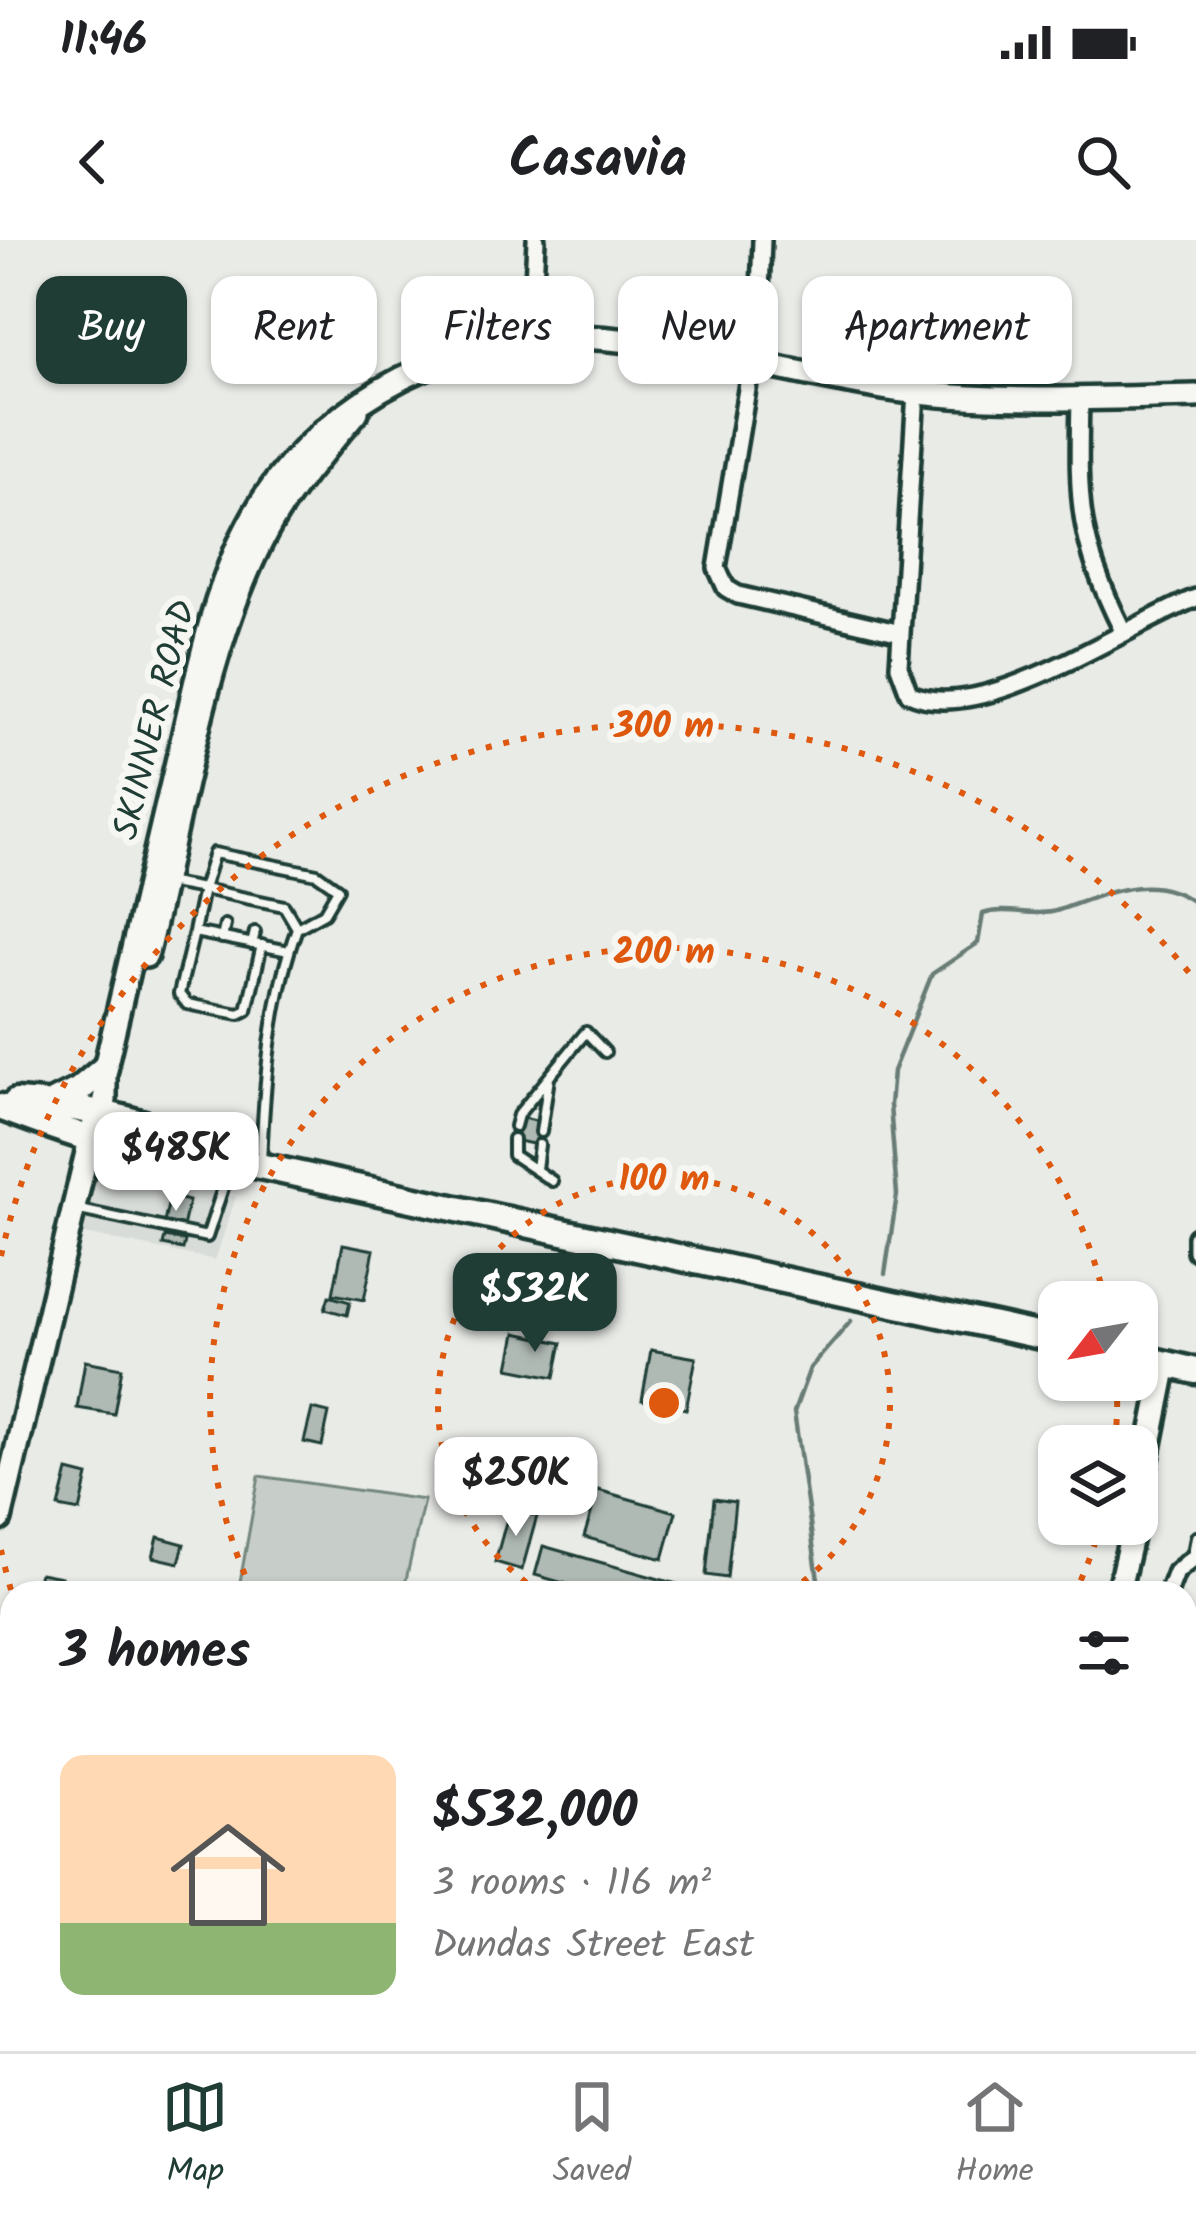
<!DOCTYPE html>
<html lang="en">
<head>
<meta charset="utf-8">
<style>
	:root { --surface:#fff; --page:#f2f2f2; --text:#202124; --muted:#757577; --line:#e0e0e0; --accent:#1f3d34 }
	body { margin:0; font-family:Kalam,sans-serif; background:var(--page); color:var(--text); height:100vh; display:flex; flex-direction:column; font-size:45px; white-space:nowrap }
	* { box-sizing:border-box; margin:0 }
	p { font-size:39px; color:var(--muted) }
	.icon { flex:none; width:66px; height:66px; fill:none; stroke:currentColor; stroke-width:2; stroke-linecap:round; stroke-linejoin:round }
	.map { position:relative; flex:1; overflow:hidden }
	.drawer { position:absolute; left:0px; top:1341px; width:1197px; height:471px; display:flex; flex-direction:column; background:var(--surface); border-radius:36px 36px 0 0; box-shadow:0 3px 9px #0004 }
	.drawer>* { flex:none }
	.banner { position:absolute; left:36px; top:36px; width:1125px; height:108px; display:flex; gap:24px }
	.needle { width:78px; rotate:239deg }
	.fabs { position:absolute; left:1038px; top:1041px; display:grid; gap:24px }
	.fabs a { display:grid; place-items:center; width:120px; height:120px; border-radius:24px; background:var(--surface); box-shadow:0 3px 9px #0004; font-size:60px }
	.price { position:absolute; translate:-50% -102px; padding:0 27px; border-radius:24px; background:#fff; color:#222; font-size:39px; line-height:78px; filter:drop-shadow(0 3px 6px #0008) }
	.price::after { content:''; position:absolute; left:50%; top:72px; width:36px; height:27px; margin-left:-18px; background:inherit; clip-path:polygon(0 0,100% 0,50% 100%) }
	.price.active { background:var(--accent); color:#fff }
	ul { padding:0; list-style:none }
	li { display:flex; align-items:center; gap:36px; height:300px; padding:0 60px }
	li span { display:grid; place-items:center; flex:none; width:336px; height:240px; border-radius:24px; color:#555 }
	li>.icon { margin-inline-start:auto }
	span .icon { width:144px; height:144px; fill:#fffc; stroke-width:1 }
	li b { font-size:51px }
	h2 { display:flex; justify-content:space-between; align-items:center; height:144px; padding:0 60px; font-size:51px }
	.chip { padding:0 42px; border-radius:24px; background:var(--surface); box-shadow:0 3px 9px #0004; font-size:42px; line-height:108px }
	.chip.active { background:var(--accent); color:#fff }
	.status { display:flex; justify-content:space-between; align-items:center; height:84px; padding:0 60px; background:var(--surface); direction:ltr }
	.status svg { height:33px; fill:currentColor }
	header { display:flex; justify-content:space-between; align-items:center; height:156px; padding:0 60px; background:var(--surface); font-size:54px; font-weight:700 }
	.tabs { display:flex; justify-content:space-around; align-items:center; height:168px; border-top:3px solid var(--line); background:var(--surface); font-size:33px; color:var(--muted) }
	.tabs a { display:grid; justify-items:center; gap:6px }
	.tabs .active { color:var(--accent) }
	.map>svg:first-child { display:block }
</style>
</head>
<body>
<div class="status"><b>11:46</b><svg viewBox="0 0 49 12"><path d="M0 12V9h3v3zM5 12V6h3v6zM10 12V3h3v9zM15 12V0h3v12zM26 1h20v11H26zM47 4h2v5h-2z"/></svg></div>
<header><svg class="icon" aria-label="back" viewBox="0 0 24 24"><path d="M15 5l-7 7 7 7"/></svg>Casavia<svg class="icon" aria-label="search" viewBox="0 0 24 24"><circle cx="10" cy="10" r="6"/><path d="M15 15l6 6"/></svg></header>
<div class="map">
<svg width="1196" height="1811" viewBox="0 0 1196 1811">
	<rect width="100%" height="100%" fill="#e9ebe7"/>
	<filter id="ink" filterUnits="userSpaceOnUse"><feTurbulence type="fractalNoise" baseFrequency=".00833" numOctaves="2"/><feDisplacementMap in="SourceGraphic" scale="24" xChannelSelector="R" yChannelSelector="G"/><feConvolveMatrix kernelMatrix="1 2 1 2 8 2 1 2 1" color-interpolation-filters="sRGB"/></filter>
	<g filter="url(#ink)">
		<!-- built -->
		<path fill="#d8dcd8" d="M99,926L236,957L215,1020L79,993Z"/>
		<!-- green -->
		<path fill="#c7cec9" stroke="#73867e" stroke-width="3" d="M259,1236L424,1260L403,1353H238Z
			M148,1800H674L673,1811H148Z"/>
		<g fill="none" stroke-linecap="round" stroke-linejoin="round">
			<!-- stream -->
			<path stroke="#687c75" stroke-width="4.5" d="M885,1034L897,955L890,865L893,831L932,734L978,703L983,674C1008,666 1036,678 1059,670C1105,654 1152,630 1196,664
				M820,1353L794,1172L810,1128L851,1081
				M568,1800L569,1811"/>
		</g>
		<!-- building -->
		<path fill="#b0bab5" stroke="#1f3d34" stroke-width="3" d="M523,878L536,881L538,891L544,892L542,906L509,899L511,886Z
			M170,956L189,961L182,991L163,987Z
			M165,997L185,1001L183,1009L163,1005Z
			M343,1004L374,1010L364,1060L333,1054Z
			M329,1056L350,1062L347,1075L325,1069Z
			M516,1093L562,1103L555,1137L509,1128Z
			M651,1110L696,1118L686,1169L642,1160Z
			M85,1121L122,1128L114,1174L77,1168Z
			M312,1169L329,1173L322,1206L304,1202Z
			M68,1231L88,1236L80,1271L59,1267Z
			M598,1250L676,1272L663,1319L584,1297Z
			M714,1259L735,1262L727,1338L706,1335Z
			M510,1268L537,1276L522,1330L495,1322Z
			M158,1297L184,1304L179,1323L153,1317Z
			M543,1306L691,1348L689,1353H599L535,1335Z
			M40,1333L61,1337L57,1353H35Z
			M1185,1412L1194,1414L1188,1446L1185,1445Z
			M0,1493L12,1495V1553L0,1550Z
			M1185,1506L1196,1509V1529L1185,1526Z
			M1185,1530L1196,1532L1192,1548L1185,1546Z
			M1185,1551L1195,1553L1191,1574L1185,1572Z
			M1185,1677L1193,1679L1185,1717Z
			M1194,1686H1196V1719L1188,1717Z
			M1188,1751L1196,1752V1787L1185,1782Z"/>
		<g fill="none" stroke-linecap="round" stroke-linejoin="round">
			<defs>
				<path id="lane" d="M166,642L203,649L214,613L317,634L338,649L324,673L297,688C270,762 264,846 261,924
					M194,692L179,754L187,764L239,774L247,770L262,705
					M222,698L225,685
					M252,704L255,692
					M289,711L194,692L203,649L284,666L297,688
					M515,886L518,875L586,792L605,812
					M541,892L549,838
					M513,899V915L552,941
					M536,929L539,905
					M75,969L207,997L231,923
					M1192,1319L1196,1297"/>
				<path id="street" d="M536,0L534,43L541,98
					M762,0L759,78L717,328L726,348L738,355L901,393
					M916,152L899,426L909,453C980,488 1126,385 1196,358
					M1080,157C1078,261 1076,296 1123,391
					M1196,997V1011
					M1168,1353L1176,1332L1192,1319
					M1185,1478L1196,1480
					M1185,1649L1196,1651
					M1085,1811H1149"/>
				<path id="secondary" d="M146,716C180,584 205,398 272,282C296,241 327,208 357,172
					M105,861V828C129,724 154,621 178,518C199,431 214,336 263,260C329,158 461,92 582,97C687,102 792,135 896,150C994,164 1097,158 1196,156
					M1137,1269L1166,1124
					M0,1279L94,883
					M1118,1353L1134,1284
					M1042,1800V1811"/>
				<path id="primary" d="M16,862C87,865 167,885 230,919
					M47,866L79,850L105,828
					M0,867C73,895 154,924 232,920L1059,1100
					M1137,1117L1196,1131"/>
			</defs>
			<!-- lane casing -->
			<use href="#lane" stroke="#1f3d34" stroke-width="16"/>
			<!-- street casing -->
			<use href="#street" stroke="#1f3d34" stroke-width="24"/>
			<!-- secondary casing -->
			<use href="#secondary" stroke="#1f3d34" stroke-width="30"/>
			<!-- primary casing -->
			<use href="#primary" stroke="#1f3d34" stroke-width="33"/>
			<!-- lane -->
			<use href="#lane" stroke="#f6f6f2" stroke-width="8"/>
			<!-- street -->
			<use href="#street" stroke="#f6f6f2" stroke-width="15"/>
			<!-- secondary -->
			<use href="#secondary" stroke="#f6f6f2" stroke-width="21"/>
			<!-- primary -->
			<use href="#primary" stroke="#f6f6f2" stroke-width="24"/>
		</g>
	</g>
	<!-- distance rings -->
	<g fill="none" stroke="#de580e" stroke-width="6" stroke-dasharray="6 12">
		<path d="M541 1353A226 226 0 1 1 787 1353"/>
		<path d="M1101 1284A453 453 0 0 1 1076 1351M252 1351A453 453 0 1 1 1105 1061M1117 1143A453 453 0 0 1 1115 1202"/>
		<path d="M11 1350A679 679 0 0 1 1 1310M1 1016A679 679 0 0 1 1195 740"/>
	</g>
	<g text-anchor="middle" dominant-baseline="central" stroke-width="12" stroke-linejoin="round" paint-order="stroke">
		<!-- street labels -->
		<g font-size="36" fill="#1f3d34" stroke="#f6f6f2">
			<text transform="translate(156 480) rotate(-76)">SKINNER ROAD</text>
		</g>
	</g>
	<circle cx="664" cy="1163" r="18" fill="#de580e" stroke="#f6f6f2" stroke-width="6"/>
	<g font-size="36" text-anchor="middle" font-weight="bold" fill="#de580e" stroke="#f6f6f2" stroke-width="12" stroke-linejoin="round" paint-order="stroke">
		<text x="664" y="497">300 m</text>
		<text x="664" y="723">200 m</text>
		<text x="664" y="950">100 m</text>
	</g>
</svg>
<div class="fabs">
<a><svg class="needle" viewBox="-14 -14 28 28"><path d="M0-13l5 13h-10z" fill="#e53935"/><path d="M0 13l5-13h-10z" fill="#757577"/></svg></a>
<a><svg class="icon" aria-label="layers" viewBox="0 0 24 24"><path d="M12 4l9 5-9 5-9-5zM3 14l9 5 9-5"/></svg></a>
</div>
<b class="price" style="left:176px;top:974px">$485K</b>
<b class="price active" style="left:535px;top:1115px">$532K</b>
<b class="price" style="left:516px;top:1299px">$250K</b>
<div class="banner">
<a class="chip active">Buy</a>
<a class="chip">Rent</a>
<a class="chip">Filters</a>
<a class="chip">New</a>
<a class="chip">Apartment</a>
</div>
<section class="drawer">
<h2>3 homes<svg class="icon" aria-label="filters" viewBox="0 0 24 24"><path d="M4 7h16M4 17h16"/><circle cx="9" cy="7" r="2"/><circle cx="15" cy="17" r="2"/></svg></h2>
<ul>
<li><span style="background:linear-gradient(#ffd9b3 70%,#8fb573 0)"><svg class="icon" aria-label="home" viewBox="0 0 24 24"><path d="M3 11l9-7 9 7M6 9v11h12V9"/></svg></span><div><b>$532,000</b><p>3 rooms · 116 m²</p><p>Dundas Street East</p></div></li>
</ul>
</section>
</div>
<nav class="tabs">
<a class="active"><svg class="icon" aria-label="map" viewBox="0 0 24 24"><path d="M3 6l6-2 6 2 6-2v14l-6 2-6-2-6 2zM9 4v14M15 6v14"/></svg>Map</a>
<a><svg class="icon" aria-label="saved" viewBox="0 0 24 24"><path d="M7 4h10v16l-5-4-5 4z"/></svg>Saved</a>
<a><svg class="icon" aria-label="home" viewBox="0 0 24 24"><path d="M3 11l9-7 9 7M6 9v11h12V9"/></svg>Home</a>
</nav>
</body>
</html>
